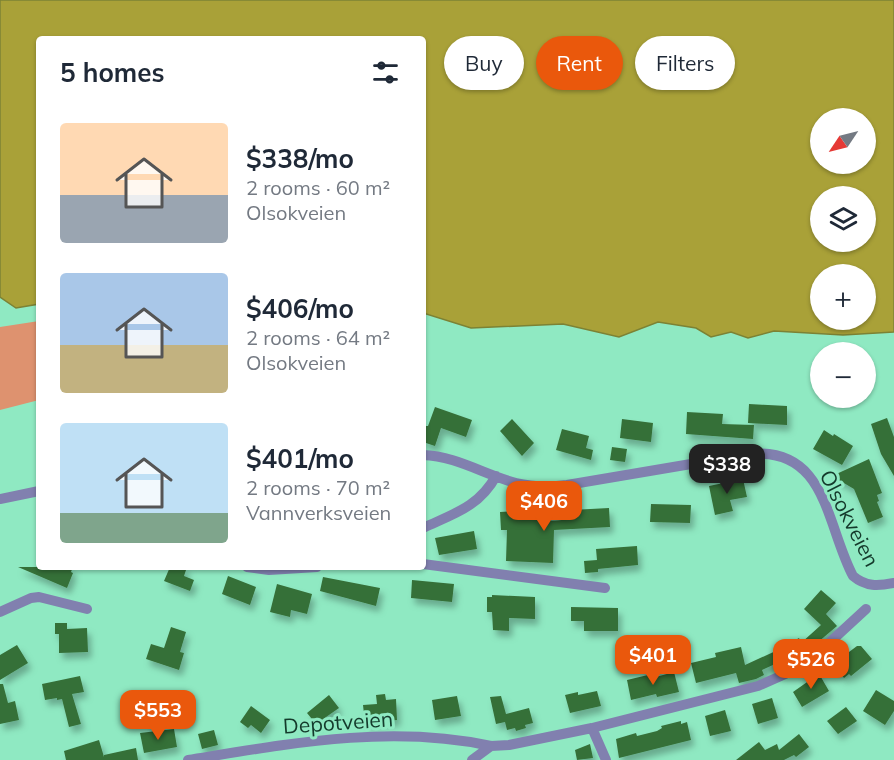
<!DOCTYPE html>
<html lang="en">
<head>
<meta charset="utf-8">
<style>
	:root { --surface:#fff; --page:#f2f2f3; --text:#1f2937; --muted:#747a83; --accent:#ea580c }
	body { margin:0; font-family:Mulish,sans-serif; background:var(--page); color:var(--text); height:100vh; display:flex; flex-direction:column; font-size:22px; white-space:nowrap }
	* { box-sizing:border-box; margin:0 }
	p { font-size:20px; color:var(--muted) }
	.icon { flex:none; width:33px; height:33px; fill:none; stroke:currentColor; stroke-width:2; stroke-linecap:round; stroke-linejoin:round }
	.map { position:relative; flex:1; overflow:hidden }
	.drawer { position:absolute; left:36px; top:36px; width:390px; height:534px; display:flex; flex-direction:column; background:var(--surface); border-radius:6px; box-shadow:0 2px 4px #0004 }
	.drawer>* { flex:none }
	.banner { position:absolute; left:444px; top:36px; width:360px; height:54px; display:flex; gap:12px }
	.needle { width:39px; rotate:235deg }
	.buttons { position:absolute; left:810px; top:108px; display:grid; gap:12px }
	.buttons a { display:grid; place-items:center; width:66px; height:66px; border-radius:50%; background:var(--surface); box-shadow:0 2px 4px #0004; font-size:30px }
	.price { position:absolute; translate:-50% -51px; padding:0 14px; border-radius:12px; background:var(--accent); color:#fff; font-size:20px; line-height:39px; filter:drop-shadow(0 2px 3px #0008) }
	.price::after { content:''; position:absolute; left:50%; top:36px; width:18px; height:14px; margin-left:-9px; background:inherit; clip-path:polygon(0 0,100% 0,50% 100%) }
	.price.active { background:#222; color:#fff }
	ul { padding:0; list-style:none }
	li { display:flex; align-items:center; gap:18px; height:150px; padding:0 24px }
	li span { display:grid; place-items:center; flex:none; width:168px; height:120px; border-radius:6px; color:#555 }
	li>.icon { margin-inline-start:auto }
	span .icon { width:72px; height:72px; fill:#fffc; stroke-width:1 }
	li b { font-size:26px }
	h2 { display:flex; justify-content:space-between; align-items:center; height:72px; padding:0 24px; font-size:26px }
	.chip { padding:0 21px; border-radius:27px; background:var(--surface); box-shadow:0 2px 4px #0004; font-size:21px; line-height:54px }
	.chip.active { background:var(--accent); color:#fff }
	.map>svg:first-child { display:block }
</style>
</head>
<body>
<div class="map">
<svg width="894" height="760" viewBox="0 0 894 760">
	<defs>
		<filter id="shadow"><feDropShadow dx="3.5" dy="6" stdDeviation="3" flood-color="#0004"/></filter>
	</defs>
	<rect width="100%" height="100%" fill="#8fe9c2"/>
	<!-- green -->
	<path fill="#de926f" d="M39,321V400L0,410V327Z"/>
	<!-- water -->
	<path fill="#a9a138" stroke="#7c8234" stroke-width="1.5" fill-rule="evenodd" d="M0,0H894V332L843,335L774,331L748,338L731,332L711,337L696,328L658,322L619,337L563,324L471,328L423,313V39H39V304L16,308L0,297ZM820,118H866V164H820ZM820,196H866V242H820ZM820,274H866V320H820Z"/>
	<!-- building -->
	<path fill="#366f39" filter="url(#shadow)" d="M749,404L787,406V425L748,423Z
		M435,407L472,420L466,437L441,428L435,446L423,442L426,426H428Z
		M687,412L723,414L722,424L754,425L753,439L686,434Z
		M887,418L894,437V476L881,454L871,424Z
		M512,419L534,443L522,456L500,431Z
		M622,419L653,423L651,442L620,438Z
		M562,429L589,436L586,448L593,450L591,460L556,450Z
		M824,430L833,436L834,434L853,446L842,465L813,449Z
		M612,447L627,449L625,462L610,460Z
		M869,459L882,493L877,495L879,501L877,502L883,517L868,523L854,489L832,476Z
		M743,479L747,497L730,500L733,511L715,515L709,486Z
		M651,504L691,505L690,523L650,522Z
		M609,508L610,527L554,530L553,563L506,561L507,530H501L500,512L551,509V521L572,519V510Z
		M474,531L477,549L439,555L435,538Z
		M637,546L638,565L598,569V572L585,573L584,561L597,560L596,549Z
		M18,567H73L71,572L73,573L67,588Z
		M170,567H187L184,576L194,580L190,591L164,581Z
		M228,576L256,587L250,605L222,594Z
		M323,577L380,588L376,606L320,591Z
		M412,580L454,584L452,602L411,598Z
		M277,584L312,594L307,614L291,610L290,617L270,612Z
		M821,590L836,603L826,614L837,626L817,643L816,642L786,659L762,670L764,675L756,679L739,683L736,673L696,683L691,663L716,657L715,653L741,647L745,665L780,649L799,638L801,643L821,625L804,609Z
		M492,595L535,597V619L509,618V631L493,630L492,612H487V597H492Z
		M571,607L618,608V631H584V621H571Z
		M55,623H67V629L87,628L88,652L59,653V634H55Z
		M171,627L186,632L180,652L184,653L179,670L146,659L151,644L164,648Z
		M17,645L28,663L0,680V655Z
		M857,646H861L872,659L851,676L849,674L844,678L833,664Z
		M674,672L679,692L657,697L656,694L631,700L627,680L652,674V678Z
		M818,672L829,691L802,707L793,692L810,680L808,678Z
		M80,676L84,692L72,694L81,724L69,727L62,699L57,700V698L45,700L42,684Z
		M0,684H3L8,703L15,701L19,720L0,724Z
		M876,690L894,701V711L885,725L863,711Z
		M597,691L601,706L570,713L565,695L578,692V695Z
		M385,694L386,700L396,699L397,720L365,723L363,705L377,704L376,695Z
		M329,695L339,708L316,724L307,713Z
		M457,696L461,716L435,720L432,700Z
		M501,696L506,714L529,708L533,723L525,725L526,728L516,731L515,728L507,730L505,722L496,724L490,697Z
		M772,698L778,718L758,724L752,704Z
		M251,706L270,720L261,733L251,725L248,728L240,722Z
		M846,707L857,721L838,734L827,721Z
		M725,710L731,731L710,736L705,716Z
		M681,721V724L687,722L691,740L619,758L616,739L636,733L637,736L657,731L662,728L661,726Z
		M174,729L177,747L144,753L140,733Z
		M214,730L218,745L202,749L198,734Z
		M799,734L809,747L796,757L794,755L784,760H736L759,742L765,750L777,744L779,750Z
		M99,740L104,757V755L136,748L138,760H66L64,751Z
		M590,744L593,758L577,760L575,750Z"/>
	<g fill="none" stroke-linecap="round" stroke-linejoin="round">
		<!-- street -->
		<path stroke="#8180af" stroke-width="10" d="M423,455C456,456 485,475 516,483C533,487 550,487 567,485L750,454C827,447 826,525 853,576C866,587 878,586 894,583
			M0,499L39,491
			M423,528C453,514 479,507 496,476
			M423,564L605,588
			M247,567L269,570L317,567
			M0,612L31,598L39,597L87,609
			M592,728L606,760
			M188,760C287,744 390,724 491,746
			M472,760L491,746L509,745L592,728L758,686L792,671L816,655L866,609"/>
	</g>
	<g text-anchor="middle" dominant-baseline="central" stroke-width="6" stroke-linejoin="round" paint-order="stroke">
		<!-- street labels -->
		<g font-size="21" fill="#143a2b" stroke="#8fe9c2">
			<text transform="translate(850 518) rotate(63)">Olsokveien</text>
			<text transform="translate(338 722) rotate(-4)">Depotveien</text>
		</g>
	</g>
</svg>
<div class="buttons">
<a><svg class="needle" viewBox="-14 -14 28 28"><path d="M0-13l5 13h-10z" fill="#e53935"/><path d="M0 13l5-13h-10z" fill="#747a83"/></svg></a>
<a><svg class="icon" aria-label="layers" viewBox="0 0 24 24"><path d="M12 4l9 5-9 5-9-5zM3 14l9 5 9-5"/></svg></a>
<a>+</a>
<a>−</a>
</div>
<b class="price active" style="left:727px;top:495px">$338</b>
<b class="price" style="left:544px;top:532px">$406</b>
<b class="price" style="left:653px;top:686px">$401</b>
<b class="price" style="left:811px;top:690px">$526</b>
<b class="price" style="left:158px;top:741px">$553</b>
<div class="banner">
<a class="chip">Buy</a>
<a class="chip active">Rent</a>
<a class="chip">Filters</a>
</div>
<section class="drawer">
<h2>5 homes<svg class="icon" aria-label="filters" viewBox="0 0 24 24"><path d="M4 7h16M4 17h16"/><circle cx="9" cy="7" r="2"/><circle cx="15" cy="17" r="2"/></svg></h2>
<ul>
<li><span style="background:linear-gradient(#ffd9b3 60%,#9aa5b1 0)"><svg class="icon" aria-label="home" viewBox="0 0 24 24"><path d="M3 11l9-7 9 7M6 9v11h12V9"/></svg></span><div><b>$338/mo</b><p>2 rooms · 60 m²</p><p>Olsokveien</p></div></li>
<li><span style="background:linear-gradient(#a9c7e8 60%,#c2b280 0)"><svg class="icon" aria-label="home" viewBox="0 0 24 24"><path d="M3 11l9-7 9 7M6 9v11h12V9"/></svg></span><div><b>$406/mo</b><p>2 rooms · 64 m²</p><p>Olsokveien</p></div></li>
<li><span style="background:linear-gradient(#bfe0f5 75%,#7fa58c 0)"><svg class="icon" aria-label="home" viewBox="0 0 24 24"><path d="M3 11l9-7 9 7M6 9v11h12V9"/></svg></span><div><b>$401/mo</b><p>2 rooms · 70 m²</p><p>Vannverksveien</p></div></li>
</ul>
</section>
</div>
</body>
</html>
